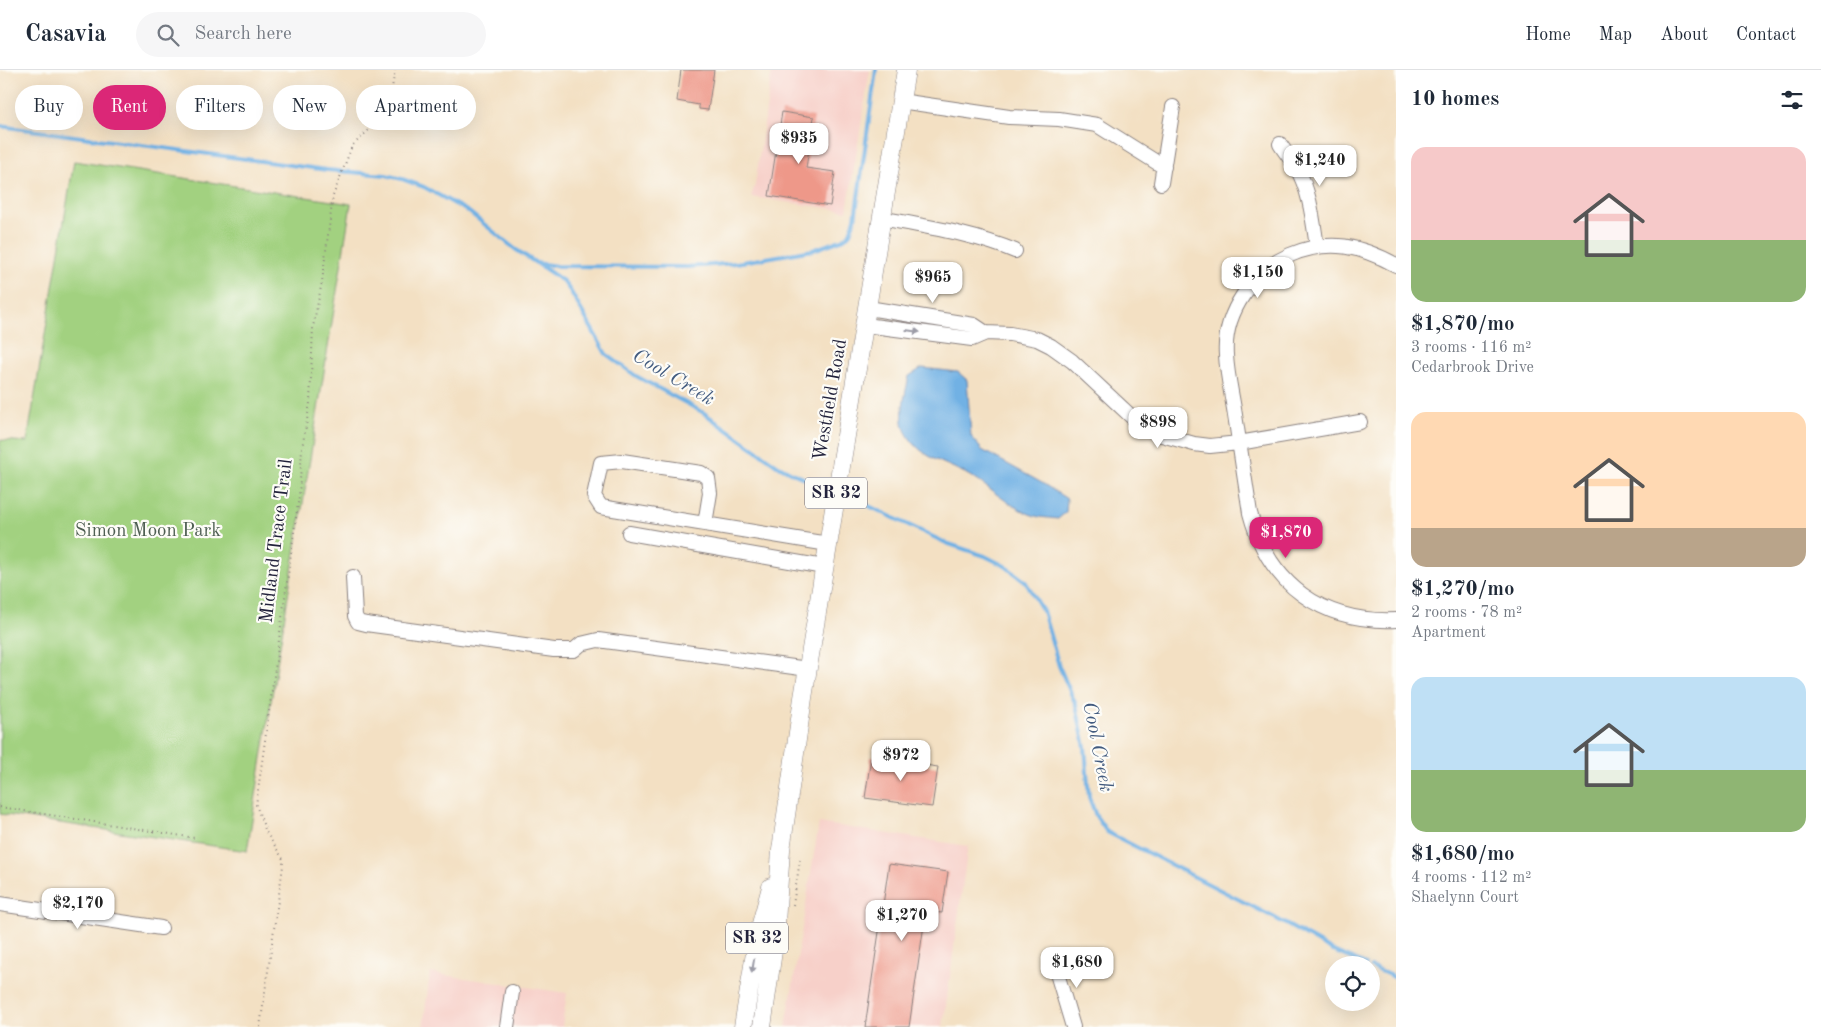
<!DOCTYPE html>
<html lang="en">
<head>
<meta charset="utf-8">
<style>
	:root { --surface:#fff; --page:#f6f6f7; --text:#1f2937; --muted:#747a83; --line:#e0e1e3; --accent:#db2777 }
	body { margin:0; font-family:"Old Standard TT",serif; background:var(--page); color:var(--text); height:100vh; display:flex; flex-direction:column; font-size:19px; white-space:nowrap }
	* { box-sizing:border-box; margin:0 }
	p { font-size:16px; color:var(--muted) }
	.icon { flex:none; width:28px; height:28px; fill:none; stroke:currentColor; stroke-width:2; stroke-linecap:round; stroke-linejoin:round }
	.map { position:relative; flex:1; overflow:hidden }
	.sheet { display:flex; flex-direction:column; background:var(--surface); width:425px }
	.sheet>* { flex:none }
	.top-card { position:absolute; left:15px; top:15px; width:475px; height:45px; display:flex; gap:10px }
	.tools { position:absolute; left:1325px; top:886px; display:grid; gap:10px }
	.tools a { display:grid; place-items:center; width:55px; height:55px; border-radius:50%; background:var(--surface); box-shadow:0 5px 20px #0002; font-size:25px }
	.price { position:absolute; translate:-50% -42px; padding:0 11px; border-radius:10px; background:#fff; color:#222; font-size:16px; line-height:32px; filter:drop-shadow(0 1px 2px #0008) }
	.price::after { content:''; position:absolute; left:50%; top:30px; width:15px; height:11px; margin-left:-8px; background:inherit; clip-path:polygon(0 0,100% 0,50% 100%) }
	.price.active { background:var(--accent); color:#fff }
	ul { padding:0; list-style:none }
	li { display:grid; align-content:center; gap:10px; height:265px; padding:0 15px }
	li span { display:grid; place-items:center; height:155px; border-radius:15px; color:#555 }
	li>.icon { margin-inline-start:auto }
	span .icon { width:90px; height:90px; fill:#fffc; stroke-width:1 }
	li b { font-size:21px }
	h2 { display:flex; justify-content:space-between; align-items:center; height:60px; padding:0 15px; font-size:21px }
	.pill { padding:0 18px; border-radius:22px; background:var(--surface); box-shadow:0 5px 20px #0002; font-size:18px; line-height:45px }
	.pill.active { background:var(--accent); color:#fff }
	header { display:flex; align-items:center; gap:30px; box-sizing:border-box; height:70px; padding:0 25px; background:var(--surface); border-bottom:1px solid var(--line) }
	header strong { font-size:24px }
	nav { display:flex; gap:28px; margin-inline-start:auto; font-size:18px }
	.search { width:350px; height:45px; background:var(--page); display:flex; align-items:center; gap:12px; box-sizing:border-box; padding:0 18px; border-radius:28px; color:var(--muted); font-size:19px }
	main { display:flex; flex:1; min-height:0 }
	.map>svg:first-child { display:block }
</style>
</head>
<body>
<header>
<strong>Casavia</strong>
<div class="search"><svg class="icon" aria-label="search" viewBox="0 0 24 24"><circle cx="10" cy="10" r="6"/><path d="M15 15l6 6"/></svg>Search here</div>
<nav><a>Home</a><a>Map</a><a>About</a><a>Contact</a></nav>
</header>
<main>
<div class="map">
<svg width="1396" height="957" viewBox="0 0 1396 957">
	<rect width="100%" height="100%" fill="#fdfcf7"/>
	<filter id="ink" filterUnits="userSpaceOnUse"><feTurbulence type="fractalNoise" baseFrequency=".02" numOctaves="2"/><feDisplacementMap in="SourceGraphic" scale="10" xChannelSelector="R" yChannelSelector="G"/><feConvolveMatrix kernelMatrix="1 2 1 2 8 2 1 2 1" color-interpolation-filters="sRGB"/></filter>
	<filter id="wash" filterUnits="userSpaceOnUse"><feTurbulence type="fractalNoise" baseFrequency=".0096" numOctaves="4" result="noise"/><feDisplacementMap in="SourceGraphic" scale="20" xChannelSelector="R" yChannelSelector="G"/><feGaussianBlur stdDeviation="1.12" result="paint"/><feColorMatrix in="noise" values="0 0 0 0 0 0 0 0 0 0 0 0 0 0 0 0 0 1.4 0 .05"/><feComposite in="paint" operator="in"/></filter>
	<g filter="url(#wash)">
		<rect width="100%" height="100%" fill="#f3e0c3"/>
		<!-- built -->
		<path fill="#f7d0c9" d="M772,0H870L847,141L751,127L755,115Z
			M819,753L968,776L943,957H786Z
			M430,903L567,923L562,957H423Z"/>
		<!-- green -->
		<path fill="#a2d180" stroke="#627a5e" d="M74,91L351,134L247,781L0,744V370L27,372Z"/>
		<!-- water -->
		<path fill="#71b1e4" stroke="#4a6a90" d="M922,298L958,302L967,310L971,366L982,380L1042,413L1067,429L1066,442L1058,449C1052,448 1045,448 1039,447C1013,441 993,419 970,406C946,392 920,389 906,362C898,347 906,322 909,306Z"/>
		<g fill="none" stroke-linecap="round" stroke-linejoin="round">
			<!-- stream -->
			<path stroke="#71b1e4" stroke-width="4" d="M0,56L327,100L386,105L402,109L424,117L469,142L515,179L536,193L557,196L687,197L736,193L813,180L844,169L850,163L855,149L876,0
				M538,194L563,211L571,222L606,284L636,306L704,343L777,395L792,403L825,417
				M848,426L946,473L985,486L1005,496L1025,511L1043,541L1059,596L1076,635L1085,677L1089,727L1096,746L1107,762L1275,848L1333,881L1366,895
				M1371,897L1396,908"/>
		</g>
		<g id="blocks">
			<!-- building -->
			<path fill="#ee9889" d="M681,0H714L708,40L699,39V35L677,31Z
				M782,42L814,47L806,98L835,102L830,136L769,126Z
				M871,687L938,697L932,737L865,728Z
				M889,794L948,802L942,843L926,841L909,957H865Z"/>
		</g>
	</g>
	<g filter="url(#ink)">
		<use href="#blocks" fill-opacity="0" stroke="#8a817f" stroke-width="1"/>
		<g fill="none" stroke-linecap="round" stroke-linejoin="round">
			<defs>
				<path id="minor" d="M900,31L1009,47L1059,49L1097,55L1164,97
					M1280,74C1285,82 1291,89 1296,97C1310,120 1313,150 1317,177
					M1161,113L1173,37
					M881,148C926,157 972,163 1015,181
					M1396,195C1361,176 1329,168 1290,185C1253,201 1223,243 1226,285C1227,305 1232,325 1235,345C1240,378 1245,410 1250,443C1269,515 1322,553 1396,550
					M868,238L974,255L986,263
					M865,255L972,269L986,263L1010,264L1037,269L1051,276L1072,291L1135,350L1162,365L1194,374L1210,376L1239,373L1360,352
					M705,454L710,423L708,408L701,403L622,391L601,393L594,426L601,437L828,474
					M629,463L824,497
					M353,507L355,546L358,552L366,554L554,580H574L581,574L598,570L808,599
					M0,834L161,858
					M1053,890L1073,957
					M507,957L512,922"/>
				<path id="major" d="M743,957L758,865L771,817
					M762,957L775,867L781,780L803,628L906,0"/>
			</defs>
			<!-- minor casing -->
			<use href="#minor" stroke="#8a817f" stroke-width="16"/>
			<!-- major casing -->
			<use href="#major" stroke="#8a817f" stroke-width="19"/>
			<!-- path -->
			<path stroke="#8a817f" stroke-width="2" stroke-dasharray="1 4" stroke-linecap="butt" d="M0,737L195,768
				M793,835L800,790
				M260,957L283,796V789L266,762L256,735L299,426L302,378L310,333L313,257L322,212L333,126L352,76L388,42L395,0"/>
			<!-- minor -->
			<use href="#minor" stroke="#fff" stroke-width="14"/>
			<!-- major -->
			<use href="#major" stroke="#fff" stroke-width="18"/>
		</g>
		<!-- one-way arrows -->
		<defs><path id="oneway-solid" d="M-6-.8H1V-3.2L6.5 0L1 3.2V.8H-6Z" transform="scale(1.25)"/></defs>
		<g fill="#9c9ca7">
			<use href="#oneway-solid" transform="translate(913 261) rotate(8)"/>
			<use href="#oneway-solid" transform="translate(753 896) rotate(99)"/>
		</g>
	</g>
	<g text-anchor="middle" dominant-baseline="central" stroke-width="4.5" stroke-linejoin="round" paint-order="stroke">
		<!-- shield labels -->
		<g fill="#fdfcf7" stroke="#646373" stroke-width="1">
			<rect x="805" y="407.5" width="62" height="31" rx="4"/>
			<rect x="726" y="852.5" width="62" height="31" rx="4"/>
		</g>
		<g font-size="18" font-weight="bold" fill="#22223b">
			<text x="836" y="423">SR 32</text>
			<text x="757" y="868">SR 32</text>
		</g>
		<!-- street labels -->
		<g font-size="19" fill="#22223b" stroke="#fdfcf7">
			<text transform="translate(831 330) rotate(-80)">Westfield Road</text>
			<text transform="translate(277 471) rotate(-83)">Midland Trace Trail</text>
		</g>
		<!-- park labels -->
		<g font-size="19" fill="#4f5f53" stroke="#fdfcf7">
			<text x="148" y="461">Simon Moon Park</text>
		</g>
		<!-- water labels -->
		<g font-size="20" font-style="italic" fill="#425b7f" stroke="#fdfcf7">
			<text transform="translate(673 308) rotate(31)">Cool Creek</text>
			<text transform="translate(1097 677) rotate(79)">Cool Creek</text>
		</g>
	</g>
</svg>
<div class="tools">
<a><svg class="icon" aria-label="locate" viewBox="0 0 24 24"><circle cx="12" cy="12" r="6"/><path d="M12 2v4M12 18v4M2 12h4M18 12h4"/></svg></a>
</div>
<b class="price" style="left:799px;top:95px">$935</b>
<b class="price" style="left:1320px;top:117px">$1,240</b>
<b class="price" style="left:1258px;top:229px">$1,150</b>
<b class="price" style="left:933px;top:234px">$965</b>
<b class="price" style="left:1158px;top:379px">$898</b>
<b class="price active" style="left:1286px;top:489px">$1,870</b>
<b class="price" style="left:901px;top:712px">$972</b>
<b class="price" style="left:78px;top:860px">$2,170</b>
<b class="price" style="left:902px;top:872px">$1,270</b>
<b class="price" style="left:1077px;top:919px">$1,680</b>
<div class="top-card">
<a class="pill">Buy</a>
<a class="pill active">Rent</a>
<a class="pill">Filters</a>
<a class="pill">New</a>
<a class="pill">Apartment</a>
</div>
</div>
<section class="sheet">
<h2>10 homes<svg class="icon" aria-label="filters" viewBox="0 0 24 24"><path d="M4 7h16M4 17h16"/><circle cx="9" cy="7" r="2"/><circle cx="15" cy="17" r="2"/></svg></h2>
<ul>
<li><span style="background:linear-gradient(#f6c9c9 60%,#8fb573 0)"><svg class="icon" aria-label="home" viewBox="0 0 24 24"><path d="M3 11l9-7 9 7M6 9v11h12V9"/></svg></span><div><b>$1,870/mo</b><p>3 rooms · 116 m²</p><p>Cedarbrook Drive</p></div></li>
<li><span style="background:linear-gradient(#ffd9b3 75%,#b9a48a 0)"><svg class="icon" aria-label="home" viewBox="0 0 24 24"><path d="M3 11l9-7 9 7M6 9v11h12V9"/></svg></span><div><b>$1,270/mo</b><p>2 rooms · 78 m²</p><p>Apartment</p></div></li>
<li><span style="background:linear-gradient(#bfe0f5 60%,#8fb573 0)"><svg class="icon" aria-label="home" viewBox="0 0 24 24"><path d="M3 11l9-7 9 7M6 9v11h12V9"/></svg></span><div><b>$1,680/mo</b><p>4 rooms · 112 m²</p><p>Shaelynn Court</p></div></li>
</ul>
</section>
</main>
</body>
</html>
